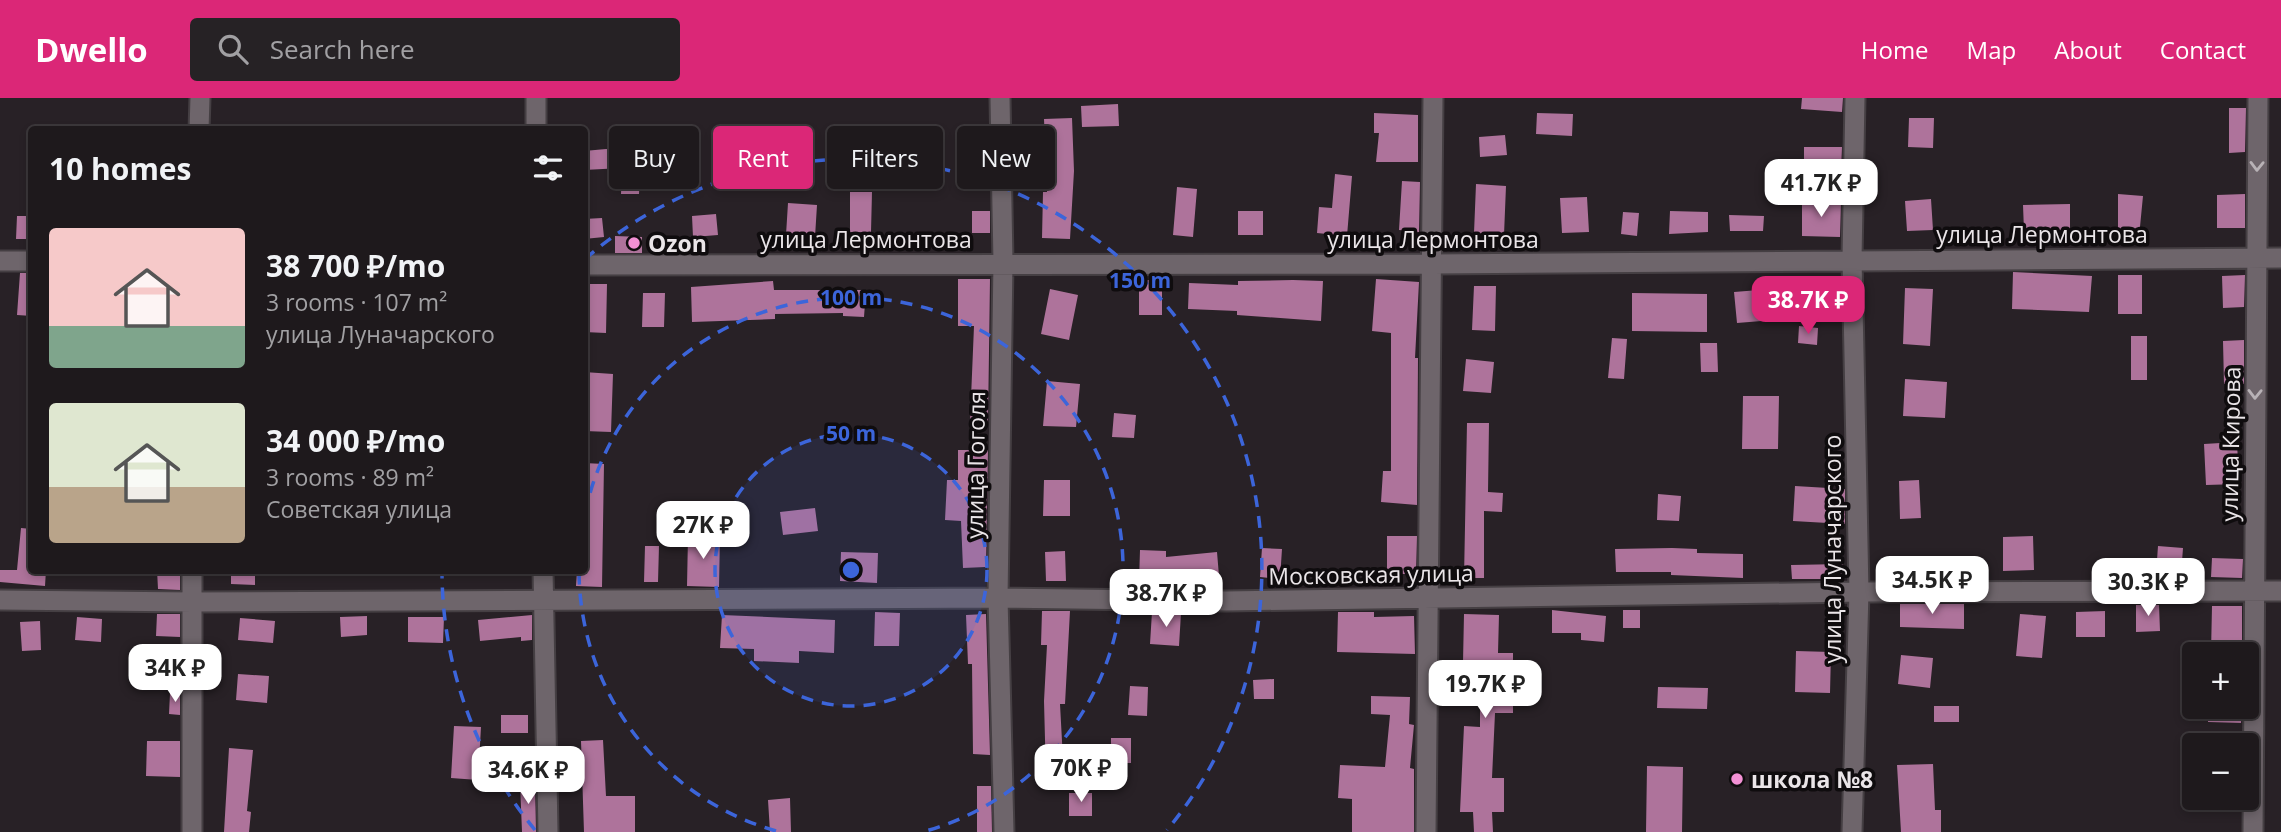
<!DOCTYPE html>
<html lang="en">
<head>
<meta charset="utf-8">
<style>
	:root { --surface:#1e191c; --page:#262225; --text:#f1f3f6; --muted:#a1a0a3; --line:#3c383b; --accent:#db2777 }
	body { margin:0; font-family:"Open Sans",sans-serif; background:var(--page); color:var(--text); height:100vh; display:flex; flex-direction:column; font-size:26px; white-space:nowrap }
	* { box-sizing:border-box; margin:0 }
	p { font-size:23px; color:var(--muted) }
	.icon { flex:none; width:38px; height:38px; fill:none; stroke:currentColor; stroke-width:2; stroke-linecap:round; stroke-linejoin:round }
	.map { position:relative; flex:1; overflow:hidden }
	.details { position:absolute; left:28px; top:28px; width:560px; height:448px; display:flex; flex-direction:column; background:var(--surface); border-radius:7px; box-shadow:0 4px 10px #0003,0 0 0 2px var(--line) }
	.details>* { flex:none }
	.top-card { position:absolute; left:609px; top:28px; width:665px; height:63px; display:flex; gap:14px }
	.buttons { position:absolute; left:2182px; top:544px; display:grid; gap:14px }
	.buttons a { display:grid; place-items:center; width:77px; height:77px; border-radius:7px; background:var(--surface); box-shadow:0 4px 10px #0003,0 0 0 2px var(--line); font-size:35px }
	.price { position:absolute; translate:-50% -60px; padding:0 16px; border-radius:14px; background:#fff; color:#222; font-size:23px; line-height:46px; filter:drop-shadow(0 2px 4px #0008) }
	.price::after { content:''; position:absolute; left:50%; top:42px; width:21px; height:16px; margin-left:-10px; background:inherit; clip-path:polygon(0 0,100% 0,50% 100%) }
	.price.on { background:var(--accent); color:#fff }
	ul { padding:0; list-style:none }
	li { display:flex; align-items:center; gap:21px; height:175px; padding:0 21px }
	li span { display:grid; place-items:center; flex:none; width:196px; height:140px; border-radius:7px; color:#555 }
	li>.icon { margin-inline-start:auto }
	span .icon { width:84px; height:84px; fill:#fffc; stroke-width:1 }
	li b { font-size:30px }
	h2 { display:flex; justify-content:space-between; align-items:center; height:84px; padding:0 21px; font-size:30px }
	.chip { padding:0 24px; border-radius:7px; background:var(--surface); box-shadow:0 4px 10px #0003,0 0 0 2px var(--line); font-size:24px; line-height:63px }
	.chip.on { background:var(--accent); color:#fff }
	header { display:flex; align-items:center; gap:42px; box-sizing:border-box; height:98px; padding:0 35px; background:var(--accent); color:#fff }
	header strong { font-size:33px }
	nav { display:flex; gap:38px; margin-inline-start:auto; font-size:24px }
	.search { width:490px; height:63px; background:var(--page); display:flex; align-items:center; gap:18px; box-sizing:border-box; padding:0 24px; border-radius:7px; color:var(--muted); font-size:26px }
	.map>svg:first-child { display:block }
</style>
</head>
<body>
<header>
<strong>Dwello</strong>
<div class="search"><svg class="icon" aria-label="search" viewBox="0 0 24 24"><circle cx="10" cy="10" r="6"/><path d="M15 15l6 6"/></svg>Search here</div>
<nav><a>Home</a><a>Map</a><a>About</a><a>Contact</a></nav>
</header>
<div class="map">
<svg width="2281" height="734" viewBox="0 0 2281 734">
	<rect width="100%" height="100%" fill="#282126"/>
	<!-- building -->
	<path fill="#ae739b" d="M1802,0H1843L1842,14L1801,11Z
		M1118,6L1119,28L1082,29L1081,8Z
		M2229,10H2246L2245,54L2229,55Z
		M1374,15L1418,17V64H1376L1379,35H1374Z
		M1537,15L1573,16L1572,38L1536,36Z
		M1072,20L1074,73L1070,141L1042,140L1043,94H1047L1044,21Z
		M1909,20H1934L1933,50L1908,49Z
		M1505,37L1507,57L1480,59L1479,39Z
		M1804,49H1842L1841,73H1804Z
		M606,51L641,53L639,96H621L622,70L584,72V53Z
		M1335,76L1352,78L1347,138L1317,135L1319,109L1332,110Z
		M1402,83L1420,84L1419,134L1399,132Z
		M1476,86L1506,88L1504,137L1474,135Z
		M1177,89L1197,91L1193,139L1173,137Z
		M850,94H872L871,134H850Z
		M2118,96L2143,98L2139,139L2118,137Z
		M2245,96V130H2217V97Z
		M1587,99L1589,134L1562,135L1560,100Z
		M1931,101L1933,132L1907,133L1905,103Z
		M1802,103L1841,104L1840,139L1802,138Z
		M788,105L817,107L815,139L786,137Z
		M2070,106V132L2024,133L2023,107Z
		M972,113H990V135H972Z
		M1238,113H1263V137H1238Z
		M1670,113L1708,114V134L1669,136Z
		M1623,114L1639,115L1637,138L1621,136Z
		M716,116L718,137L693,139L692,118Z
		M1729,117L1764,118L1763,133H1730Z
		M17,118H32V141H16Z
		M602,120L604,139L584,141V121Z
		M615,138L642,139V155H615Z
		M2013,174L2092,178L2089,214L2012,211Z
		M20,175H32V218L17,217Z
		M2118,177H2142V216H2118Z
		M2245,177L2244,209L2223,210L2222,178Z
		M958,181H990L988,325L970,324L974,228H958Z
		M1376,181L1419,184L1415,260H1418L1417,407L1381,404L1383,373H1391V235L1372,233Z
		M1139,182H1162V217H1139Z
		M1293,182L1323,183L1321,223L1237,217V213L1188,211L1189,185L1238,187V183Z
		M773,183L774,192H866L864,219L843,218V215L775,216V221L692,224L691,189Z
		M584,186H607L606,235L584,234Z
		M1474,188H1496L1495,233L1472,232Z
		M1905,190L1933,191L1930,248L1903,246Z
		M1050,191L1078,197L1069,242L1041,236Z
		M1772,191L1774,222L1737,225L1734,194Z
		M643,195H665L664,229H642Z
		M1632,195L1707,196V234L1632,233Z
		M1799,228L1818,230L1817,247L1798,245Z
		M2131,238H2147V282H2131Z
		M1612,240L1627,241L1624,281L1608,280Z
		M2244,242V286H2224L2223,243Z
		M1700,245H1717L1718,274H1701Z
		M1466,261L1494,264L1491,295L1463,293Z
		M584,274L613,276L611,334L584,333Z
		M1905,281L1947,284L1945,320L1903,318Z
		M1047,283L1080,286L1076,329L1043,328Z
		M1743,298H1779L1778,351H1742Z
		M1114,315L1136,317L1134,340L1112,339Z
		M1467,325H1489L1488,394L1503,395L1502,414L1484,413V480H1464Z
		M2237,344L2239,386L2206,387L2204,346Z
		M958,352H988L986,469L963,470L961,423L945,422L947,382H958Z
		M584,365L604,366L602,489L576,488L577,472H584Z
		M1044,382H1070V418H1043Z
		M1919,382L1921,420L1900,421L1899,383Z
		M1795,388L1845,391V426L1793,423Z
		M1658,396L1681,398L1679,423L1657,422Z
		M815,410L818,433L783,437L780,414Z
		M21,430L32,431V472H46L45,488L0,484V472H17Z
		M688,438L720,439L719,489L687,488Z
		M1387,438H1417L1416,476H1387Z
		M2033,438L2034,472L2003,473V439Z
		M645,448H659L658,484H644Z
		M2158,448L2183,450L2181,477L2156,476Z
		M1262,450L1282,451L1280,481L1260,479Z
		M1672,450L1697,451V455L1743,456V480L1671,477V474H1616L1615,451Z
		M1140,452L1166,453V459L1217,454L1219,478L1165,485L1139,484Z
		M1065,453L1066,483H1046L1045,454Z
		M841,454L878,455L877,485L840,483Z
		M2212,460L2243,461L2242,480L2211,479Z
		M1843,466V481H1792L1791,467Z
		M157,472H180V492L158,491Z
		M231,472H255V487L231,486Z
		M1900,506H1964V531L1900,529Z
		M2136,507H2159L2160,533L2136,534Z
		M2212,508H2242V555H2211Z
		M1552,512L1606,518L1604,544L1581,542V535H1552Z
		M1623,512H1640V530H1623Z
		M1042,513H1070L1065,606H1060L1064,680H1046L1044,603L1047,547H1041Z
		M2105,513V539H2076V514Z
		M875,514L900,515L899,548H874Z
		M1152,514L1181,515L1179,548L1150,546Z
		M1338,514H1374V519L1414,518L1415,556L1337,554Z
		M157,516H180V539L156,538Z
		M986,516L990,657L973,656L972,566H968L966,517Z
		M1464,516L1499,517L1498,555H1513V615H1495L1492,680H1504V714H1492L1493,734H1474L1473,714H1460L1464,628L1480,629V564H1463Z
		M2020,516L2046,518L2042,560L2016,558Z
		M532,517V542L521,543V539L480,543L478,522Z
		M722,517L835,522L834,555L799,553V565L754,563V551L720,550Z
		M367,518V537L341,539L340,519Z
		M77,519L102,521L101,544L75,542Z
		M408,519H444L443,545L408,544Z
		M240,520L275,523L273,545L238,542Z
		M40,523L41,552L22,553L20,524Z
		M1796,553L1831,554L1830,595L1795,594Z
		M1901,557L1933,560L1930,590L1898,586Z
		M238,576L269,578L267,605L236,602Z
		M1274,581V601H1254L1253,582Z
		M1130,588L1148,589L1147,618L1128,617Z
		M1658,589L1708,590L1707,611L1657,610Z
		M170,595H180V617L169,616Z
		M1371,598L1410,599L1409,626L1414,627L1410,670L1414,671V734H1352V701L1338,700L1340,667L1385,669L1390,617L1371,616Z
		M1934,608H1959V624H1934Z
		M2208,609H2242L2241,625L2208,624Z
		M501,617H528V635H501Z
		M454,628L481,629L478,682L451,680Z
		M1111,640H1131V665H1111Z
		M603,642L606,698H635V734H584L581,643Z
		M147,643H180V679L146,678Z
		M229,650L253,652L247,713L251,714L249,734H224Z
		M1933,666L1935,712H1941V734H1901L1897,667Z
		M1647,668L1683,669L1682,734H1646Z
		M535,683L536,734H522L520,684Z
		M977,688H991L992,734H977Z
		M1069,695H1092V718H1069Z
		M790,700L791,734H770L768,702Z"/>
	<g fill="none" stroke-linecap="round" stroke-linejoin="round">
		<defs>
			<path id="minor" d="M536,0V32
				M1000,0L1003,164L998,500L1004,734
				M199,32L200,0
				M0,163H32
				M584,167L1433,166L2281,160
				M543,472L548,734
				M0,502L192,504L998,500L1226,503L1859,494L2281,493
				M192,734V472
				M1426,734L1433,0
				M1852,734L1859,494L1852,161L1855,0
				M2253,734L2258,0"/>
		</defs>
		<!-- minor casing -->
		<use href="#minor" stroke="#453f43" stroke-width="23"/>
		<!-- minor -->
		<use href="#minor" stroke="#6e656b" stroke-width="19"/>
	</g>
	<!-- one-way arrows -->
	<defs><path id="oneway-chevron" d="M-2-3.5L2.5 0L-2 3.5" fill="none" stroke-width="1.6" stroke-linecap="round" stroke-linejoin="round" transform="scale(1.75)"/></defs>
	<g stroke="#b8b2b6">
		<use href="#oneway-chevron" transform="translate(2257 68) rotate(91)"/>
		<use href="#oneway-chevron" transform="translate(2255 296) rotate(91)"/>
	</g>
	<!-- distance rings -->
	<circle cx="851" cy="472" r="136" fill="#3c65da" fill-opacity=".12"/>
	<g fill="none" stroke="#3c65da" stroke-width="3.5" stroke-dasharray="12 9">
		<circle cx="851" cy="472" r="136"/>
		<path d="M776 733A272 272 0 0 1 579 474M585 415A272 272 0 1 1 926 733"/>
		<path d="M535 732A409 409 0 0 1 442 476M585 161A409 409 0 0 1 1167 732"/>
	</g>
	<!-- markers -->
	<g fill="#f391d5" stroke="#0f0c0e" stroke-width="2.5">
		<circle cx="634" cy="145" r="7"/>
		<circle cx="1737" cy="681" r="7"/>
	</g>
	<g text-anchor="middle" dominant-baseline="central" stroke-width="7" stroke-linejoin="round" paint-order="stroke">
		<!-- street labels -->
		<g font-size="23" fill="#eae5e8" stroke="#0f0c0e">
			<text x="2042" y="136">улица Лермонтова</text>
			<text x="866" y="141">улица Лермонтова</text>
			<text x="1433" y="141">улица Лермонтова</text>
			<text transform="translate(2230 346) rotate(-89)">улица Кирова</text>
			<text transform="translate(975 367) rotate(-89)">улица Гоголя</text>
			<text transform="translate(1832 451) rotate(-90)">улица Луначарского</text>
			<text transform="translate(1371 476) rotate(-1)">Московская улица</text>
		</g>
		<!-- poi labels -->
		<g font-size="23" font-weight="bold" fill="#eae5e8" stroke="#0f0c0e" text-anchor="start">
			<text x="648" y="145">Ozon</text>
			<text x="1751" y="681">школа №8</text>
		</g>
	</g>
	<circle cx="851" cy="472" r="10" fill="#3c65da" stroke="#0f0c0e" stroke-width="3.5"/>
	<g font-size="21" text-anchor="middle" font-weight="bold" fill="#3c65da" stroke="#0f0c0e" stroke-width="7" stroke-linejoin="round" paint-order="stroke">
		<text x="1140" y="190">150 m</text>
		<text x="851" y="207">100 m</text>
		<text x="851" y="343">50 m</text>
	</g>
</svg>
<div class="buttons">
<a>+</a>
<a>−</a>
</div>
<b class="price" style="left:1821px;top:121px">41.7K ₽</b>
<b class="price on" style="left:1808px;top:238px">38.7K ₽</b>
<b class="price" style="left:703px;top:463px">27K ₽</b>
<b class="price" style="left:1932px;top:518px">34.5K ₽</b>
<b class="price" style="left:2148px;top:520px">30.3K ₽</b>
<b class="price" style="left:1166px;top:531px">38.7K ₽</b>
<b class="price" style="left:175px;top:606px">34K ₽</b>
<b class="price" style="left:1485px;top:622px">19.7K ₽</b>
<b class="price" style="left:1081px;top:706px">70K ₽</b>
<b class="price" style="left:528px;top:708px">34.6K ₽</b>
<div class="top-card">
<a class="chip">Buy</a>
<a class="chip on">Rent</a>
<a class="chip">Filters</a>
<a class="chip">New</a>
</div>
<section class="details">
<h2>10 homes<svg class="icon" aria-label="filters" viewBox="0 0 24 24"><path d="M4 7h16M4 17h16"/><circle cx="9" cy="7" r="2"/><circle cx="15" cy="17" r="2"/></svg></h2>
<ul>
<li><span style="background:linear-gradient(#f6c9c9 70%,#7fa58c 0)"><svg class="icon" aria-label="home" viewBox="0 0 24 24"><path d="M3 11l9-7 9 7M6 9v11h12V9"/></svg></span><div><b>38 700 ₽/mo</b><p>3 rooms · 107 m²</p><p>улица Луначарского</p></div></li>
<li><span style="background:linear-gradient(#dfe7d0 60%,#b9a48a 0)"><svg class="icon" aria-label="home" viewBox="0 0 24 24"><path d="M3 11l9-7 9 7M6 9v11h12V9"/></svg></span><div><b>34 000 ₽/mo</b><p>3 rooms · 89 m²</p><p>Советская улица</p></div></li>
</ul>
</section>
</div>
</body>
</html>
